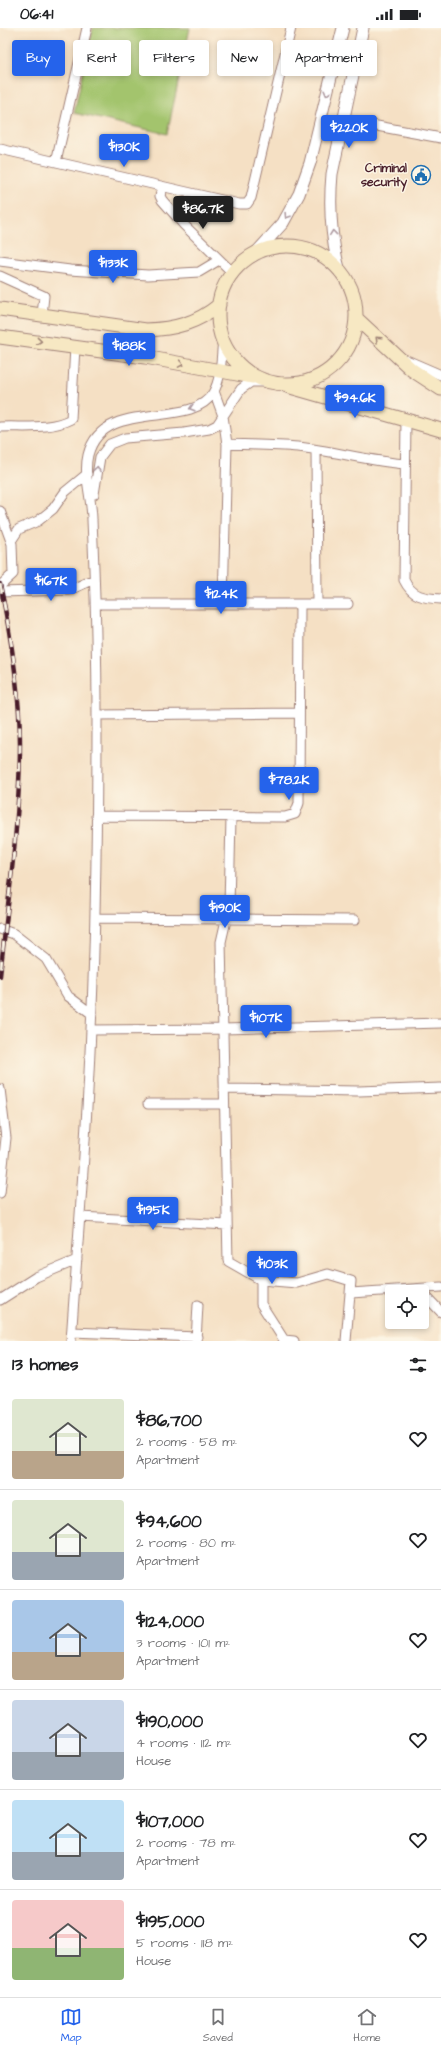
<!DOCTYPE html>
<html lang="en">
<head>
<meta charset="utf-8">
<style>
	:root { --surface:#fff; --page:#f6f6f6; --text:#202124; --muted:#757577; --line:#e0e0e0; --accent:#2563eb }
	body { margin:0; font-family:"Architects Daughter",sans-serif; background:var(--page); color:var(--text); height:100vh; display:flex; flex-direction:column; font-size:15px; white-space:nowrap }
	* { box-sizing:border-box; margin:0 }
	p { font-size:13px; color:var(--muted) }
	.icon { flex:none; width:22px; height:22px; fill:none; stroke:currentColor; stroke-width:2; stroke-linecap:round; stroke-linejoin:round }
	.map { position:relative; height:1313px; overflow:hidden }
	.side { display:flex; flex-direction:column; background:var(--surface); flex:1 }
	.side>* { flex:none }
	.hud { position:absolute; left:12px; top:12px; width:417px; height:36px; display:flex; gap:8px }
	.buttons { position:absolute; left:385px; top:1257px; display:grid; gap:8px }
	.buttons a { display:grid; place-items:center; width:44px; height:44px; border-radius:4px; background:var(--surface); box-shadow:0 2px 6px #0003; font-size:20px }
	.price { position:absolute; translate:-50% -34px; padding:0 9px; border-radius:4px; background:var(--accent); color:#fff; font-size:13px; line-height:26px; filter:drop-shadow(0 1px 2px #0008) }
	.price::after { content:''; position:absolute; left:50%; top:24px; width:12px; height:9px; margin-left:-6px; background:inherit; clip-path:polygon(0 0,100% 0,50% 100%) }
	.price.current { background:#222; color:#fff }
	ul { padding:0; list-style:none }
	li { display:flex; align-items:center; gap:12px; height:100px; padding:0 12px }
	li+li { border-top:1px solid var(--line) }
	li span { display:grid; place-items:center; flex:none; width:112px; height:80px; border-radius:4px; color:#555 }
	li>.icon { margin-inline-start:auto }
	span .icon { width:48px; height:48px; fill:#fffc; stroke-width:1 }
	li b { font-size:17px }
	h2 { display:flex; justify-content:space-between; align-items:center; height:48px; padding:0 12px; font-size:17px }
	.pill { padding:0 14px; border-radius:4px; background:var(--surface); box-shadow:0 2px 6px #0003; font-size:14px; line-height:36px }
	.pill.current { background:var(--accent); color:#fff }
	.status { display:flex; justify-content:space-between; align-items:center; height:28px; padding:0 20px; background:var(--surface); direction:ltr }
	.status svg { height:11px; fill:currentColor }
	.tabs { display:flex; justify-content:space-around; align-items:center; height:56px; border-top:1px solid var(--line); background:var(--surface); font-size:11px; color:var(--muted) }
	.tabs a { display:grid; justify-items:center; gap:2px }
	.tabs .current { color:var(--accent) }
	.map>svg:first-child { display:block }
</style>
</head>
<body>
<div class="status"><b>06:41</b><svg viewBox="0 0 49 12"><path d="M0 12V9h3v3zM5 12V6h3v6zM10 12V3h3v9zM15 12V0h3v12zM26 1h20v11H26zM47 4h2v5h-2z"/></svg></div>
<div class="map">
<svg width="441" height="1313" viewBox="0 0 441 1313">
	<rect width="100%" height="100%" fill="#fcf5e5"/>
	<filter id="ink" filterUnits="userSpaceOnUse"><feTurbulence type="fractalNoise" baseFrequency=".025" numOctaves="2"/><feDisplacementMap in="SourceGraphic" scale="8" xChannelSelector="R" yChannelSelector="G"/><feConvolveMatrix kernelMatrix="1 2 1 2 8 2 1 2 1" color-interpolation-filters="sRGB"/></filter>
	<filter id="wash" filterUnits="userSpaceOnUse"><feTurbulence type="fractalNoise" baseFrequency=".012" numOctaves="4" result="noise"/><feDisplacementMap in="SourceGraphic" scale="16" xChannelSelector="R" yChannelSelector="G"/><feGaussianBlur stdDeviation="0.9" result="paint"/><feColorMatrix in="noise" values="0 0 0 0 0 0 0 0 0 0 0 0 0 0 0 0 0 1.4 0 .05"/><feComposite in="paint" operator="in"/></filter>
	<g filter="url(#wash)">
		<rect width="100%" height="100%" fill="#f5e0c4"/>
		<!-- green -->
		<path fill="#a3c46d" stroke="#76724c" d="M93,0H190L167,106L74,85Z"/>
	</g>
	<g filter="url(#ink)">
		<g fill="none" stroke-linecap="round" stroke-linejoin="round">
			<defs>
				<path id="minor" d="M345,92L441,110
					M0,121L239,176H247L251,170L291,0
					M56,134L87,0
					M162,159L160,168L162,172L184,197L233,245
					M0,233L70,242L148,247L199,244L219,232
					M0,248L44,268L42,287
					M404,331L441,347
					M214,363L223,388L227,416L223,576
					M406,392L404,552C412,569 424,570 441,571
					M0,399C24,398 50,402 71,391L75,319
					M227,416C251,417 275,417 298,419C334,423 369,433 405,436
					M316,422L317,576
					M94,466L100,429L110,416L125,410L184,405L209,401L217,397L241,361L251,354H268
					M0,483L12,516L13,546L0,558
					M11,513L19,501L38,493L53,481L65,464L87,446
					M0,564L70,562L94,551
					M95,576H348
					M97,687L299,685
					M96,788L285,789L295,786L299,775L300,576
					M231,789L229,879L221,914L228,1233L261,1252V1276L284,1312L294,1313
					M95,890L355,892
					M0,901L14,906L46,931L68,968L92,986
					M91,1002L223,1001L441,995
					M0,1061L6,1110L0,1165
					M224,1061L359,1063L441,1060
					M148,1076H224
					M80,1189L227,1197
					M261,1252L297,1255L328,1246L351,1253L346,1313
					M422,1264L441,1284
					M351,1265L441,1259
					M0,1272L36,1249L77,1232
					M72,1304L197,1309
					M71,1313C78,1209 87,1105 91,1001C96,897 97,793 97,689C97,623 95,558 92,492C92,471 83,447 88,427C103,368 190,403 213,365C222,350 221,328 223,311
					M196,1313L198,1277"/>
				<path id="tertiary" d="M253,228L283,195L299,166L310,135L343,0
					M340,244C331,212 329,179 332,146L363,0"/>
				<path id="secondary" d="M218 287a69 69 0 1 1 138 0a69 69 0 1 1-138 0Z
					M0,281L146,302C175,301 197,295 219,277
					M356,290L412,342L441,361
					M0,309L145,329L253,349
					M287,358L441,402"/>
			</defs>
			<!-- minor casing -->
			<use href="#minor" stroke="#a08078" stroke-width="11"/>
			<!-- tertiary casing -->
			<use href="#tertiary" stroke="#a08078" stroke-width="13"/>
			<!-- secondary casing -->
			<use href="#secondary" stroke="#a08078" stroke-width="15"/>
			<!-- minor -->
			<use href="#minor" stroke="#fff" stroke-width="9"/>
			<!-- tertiary -->
			<use href="#tertiary" stroke="#fff" stroke-width="11"/>
			<!-- secondary -->
			<use href="#secondary" stroke="#f7e8c3" stroke-width="13"/>
			<defs>
				<path id="rail" d="M0,556C11,608 20,662 20,716C20,793 8,871 0,948"/>
			</defs>
			<!-- rail casing -->
			<use href="#rail" stroke="#4a1f2b" stroke-width="4.5"/>
			<!-- rail -->
			<use href="#rail" stroke="#fcf5e5" stroke-width="3" stroke-dasharray="9" stroke-linecap="butt"/>
		</g>
		<!-- one-way arrows -->
		<defs><path id="oneway-chevron" d="M-2-3.5L2.5 0L-2 3.5" fill="none" stroke-width="1.6" stroke-linecap="round" stroke-linejoin="round"/></defs>
		<g stroke="#ae9aa0">
			<use href="#oneway-chevron" transform="translate(327 65) rotate(104)"/>
			<use href="#oneway-chevron" transform="translate(287 188) rotate(122)"/>
			<use href="#oneway-chevron" transform="translate(333 205) rotate(-96)"/>
			<use href="#oneway-chevron" transform="translate(192 380) rotate(164)"/>
			<use href="#oneway-chevron" transform="translate(97 441) rotate(-81)"/>
		</g>
		<g stroke="#a08477">
			<use href="#oneway-chevron" transform="translate(378 311) rotate(-137)"/>
			<use href="#oneway-chevron" transform="translate(39 313) rotate(6)"/>
			<use href="#oneway-chevron" transform="translate(181 336) rotate(10)"/>
		</g>
	</g>
	<!-- icons -->
	<defs>
		<symbol id="civic-ring" viewBox="-11 -11 22 22"><circle r="9.5" fill="#fcf5e5" stroke="#1f6fb2" stroke-width="1.5"/><path d="M-.6-6.5H3V-4.5H.6V-3L4-1V1h2V6H-6V1h2V-1L-.6-3ZM-1.2 2.5V6h2.4V2.5Z" fill="#1f6fb2"/></symbol>
	</defs>
	<g fill-rule="evenodd">
		<use href="#civic-ring" x="410" y="136" width="22" height="22"/>
	</g>
	<g text-anchor="middle" dominant-baseline="central" stroke-width="3" stroke-linejoin="round" paint-order="stroke">
		<!-- poi labels -->
		<g font-size="12" font-weight="bold" fill="#4a1f2b" stroke="#fcf5e5" text-anchor="end">
			<text x="407" y="140">Criminal<tspan x="407" dy="14">security</tspan></text>
		</g>
	</g>
</svg>
<div class="buttons">
<a><svg class="icon" aria-label="locate" viewBox="0 0 24 24"><circle cx="12" cy="12" r="6"/><path d="M12 2v4M12 18v4M2 12h4M18 12h4"/></svg></a>
</div>
<b class="price" style="left:349px;top:121px">$220K</b>
<b class="price" style="left:124px;top:140px">$130K</b>
<b class="price current" style="left:203px;top:202px">$86.7K</b>
<b class="price" style="left:113px;top:256px">$133K</b>
<b class="price" style="left:129px;top:339px">$188K</b>
<b class="price" style="left:355px;top:391px">$94.6K</b>
<b class="price" style="left:51px;top:574px">$167K</b>
<b class="price" style="left:221px;top:587px">$124K</b>
<b class="price" style="left:289px;top:773px">$78.2K</b>
<b class="price" style="left:225px;top:901px">$190K</b>
<b class="price" style="left:266px;top:1011px">$107K</b>
<b class="price" style="left:153px;top:1203px">$195K</b>
<b class="price" style="left:272px;top:1257px">$103K</b>
<div class="hud">
<a class="pill current">Buy</a>
<a class="pill">Rent</a>
<a class="pill">Filters</a>
<a class="pill">New</a>
<a class="pill">Apartment</a>
</div>
</div>
<section class="side">
<h2>13 homes<svg class="icon" aria-label="filters" viewBox="0 0 24 24"><path d="M4 7h16M4 17h16"/><circle cx="9" cy="7" r="2"/><circle cx="15" cy="17" r="2"/></svg></h2>
<ul>
<li><span style="background:linear-gradient(#dfe7d0 65%,#b9a48a 0)"><svg class="icon" aria-label="home" viewBox="0 0 24 24"><path d="M3 11l9-7 9 7M6 9v11h12V9"/></svg></span><div><b>$86,700</b><p>2 rooms · 58 m²</p><p>Apartment</p></div><svg class="icon" aria-label="heart" viewBox="0 0 24 24"><path d="M12 20l-8-8c-3-5 5-10 8-4 3-6 11-1 8 4z"/></svg></li>
<li><span style="background:linear-gradient(#dfe7d0 65%,#9aa5b1 0)"><svg class="icon" aria-label="home" viewBox="0 0 24 24"><path d="M3 11l9-7 9 7M6 9v11h12V9"/></svg></span><div><b>$94,600</b><p>2 rooms · 80 m²</p><p>Apartment</p></div><svg class="icon" aria-label="heart" viewBox="0 0 24 24"><path d="M12 20l-8-8c-3-5 5-10 8-4 3-6 11-1 8 4z"/></svg></li>
<li><span style="background:linear-gradient(#a9c7e8 65%,#b9a48a 0)"><svg class="icon" aria-label="home" viewBox="0 0 24 24"><path d="M3 11l9-7 9 7M6 9v11h12V9"/></svg></span><div><b>$124,000</b><p>3 rooms · 101 m²</p><p>Apartment</p></div><svg class="icon" aria-label="heart" viewBox="0 0 24 24"><path d="M12 20l-8-8c-3-5 5-10 8-4 3-6 11-1 8 4z"/></svg></li>
<li><span style="background:linear-gradient(#c9d6e8 65%,#9aa5b1 0)"><svg class="icon" aria-label="home" viewBox="0 0 24 24"><path d="M3 11l9-7 9 7M6 9v11h12V9"/></svg></span><div><b>$190,000</b><p>4 rooms · 112 m²</p><p>House</p></div><svg class="icon" aria-label="heart" viewBox="0 0 24 24"><path d="M12 20l-8-8c-3-5 5-10 8-4 3-6 11-1 8 4z"/></svg></li>
<li><span style="background:linear-gradient(#bfe0f5 65%,#9aa5b1 0)"><svg class="icon" aria-label="home" viewBox="0 0 24 24"><path d="M3 11l9-7 9 7M6 9v11h12V9"/></svg></span><div><b>$107,000</b><p>2 rooms · 78 m²</p><p>Apartment</p></div><svg class="icon" aria-label="heart" viewBox="0 0 24 24"><path d="M12 20l-8-8c-3-5 5-10 8-4 3-6 11-1 8 4z"/></svg></li>
<li><span style="background:linear-gradient(#f6c9c9 60%,#8fb573 0)"><svg class="icon" aria-label="home" viewBox="0 0 24 24"><path d="M3 11l9-7 9 7M6 9v11h12V9"/></svg></span><div><b>$195,000</b><p>5 rooms · 118 m²</p><p>House</p></div><svg class="icon" aria-label="heart" viewBox="0 0 24 24"><path d="M12 20l-8-8c-3-5 5-10 8-4 3-6 11-1 8 4z"/></svg></li>
</ul>
</section>
<nav class="tabs">
<a class="current"><svg class="icon" aria-label="map" viewBox="0 0 24 24"><path d="M3 6l6-2 6 2 6-2v14l-6 2-6-2-6 2zM9 4v14M15 6v14"/></svg>Map</a>
<a><svg class="icon" aria-label="saved" viewBox="0 0 24 24"><path d="M7 4h10v16l-5-4-5 4z"/></svg>Saved</a>
<a><svg class="icon" aria-label="home" viewBox="0 0 24 24"><path d="M3 11l9-7 9 7M6 9v11h12V9"/></svg>Home</a>
</nav>
</body>
</html>
